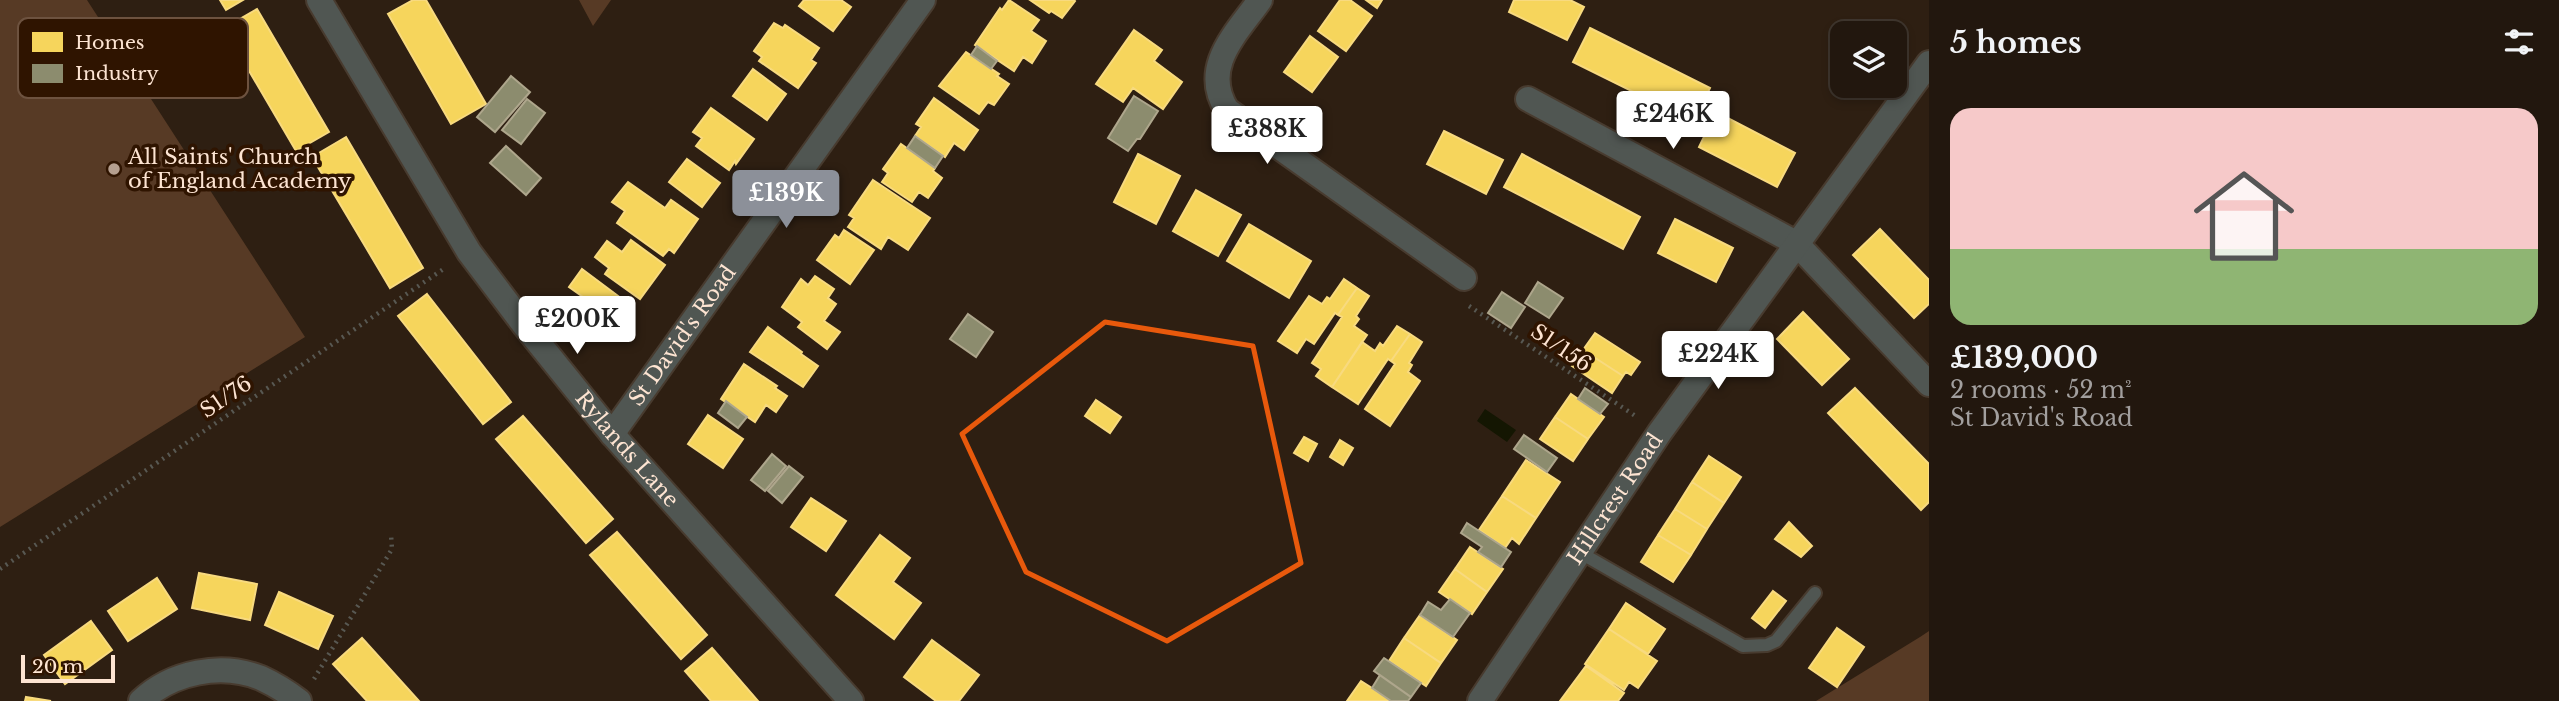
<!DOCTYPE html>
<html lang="en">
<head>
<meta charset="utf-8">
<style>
	:root { --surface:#22170e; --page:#2e241c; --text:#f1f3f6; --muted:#a29f9e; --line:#3f362e; --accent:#8c9099 }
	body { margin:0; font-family:"Libre Baskerville",serif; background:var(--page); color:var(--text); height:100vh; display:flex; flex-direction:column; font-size:26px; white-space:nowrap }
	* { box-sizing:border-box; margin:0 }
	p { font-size:23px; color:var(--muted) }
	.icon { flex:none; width:38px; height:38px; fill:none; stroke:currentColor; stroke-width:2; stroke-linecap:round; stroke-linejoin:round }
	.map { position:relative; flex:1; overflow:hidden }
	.details { display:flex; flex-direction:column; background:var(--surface); width:630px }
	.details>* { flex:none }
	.controls { position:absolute; left:1830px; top:21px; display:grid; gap:14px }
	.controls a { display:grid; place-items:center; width:77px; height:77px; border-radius:14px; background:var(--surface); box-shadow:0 4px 10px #0003,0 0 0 2px var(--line); font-size:35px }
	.scale { position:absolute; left:21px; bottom:18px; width:94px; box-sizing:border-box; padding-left:7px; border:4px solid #fde4d2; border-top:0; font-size:19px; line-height:24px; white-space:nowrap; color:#fde4d2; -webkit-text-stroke:5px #2f1400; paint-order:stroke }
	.price { position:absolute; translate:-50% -60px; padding:0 16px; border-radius:7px; background:#fff; color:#222; font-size:23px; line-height:46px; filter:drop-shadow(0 2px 4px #0008) }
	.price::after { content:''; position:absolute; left:50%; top:42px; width:21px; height:16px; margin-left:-10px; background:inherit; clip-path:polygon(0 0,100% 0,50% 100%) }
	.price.active { background:var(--accent); color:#fff }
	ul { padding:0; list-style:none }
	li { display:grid; align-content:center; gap:14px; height:371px; padding:0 21px }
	li span { display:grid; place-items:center; height:217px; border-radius:21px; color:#555 }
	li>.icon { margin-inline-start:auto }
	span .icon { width:126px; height:126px; fill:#fffc; stroke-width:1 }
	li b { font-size:30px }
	h2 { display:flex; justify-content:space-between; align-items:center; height:84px; padding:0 21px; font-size:30px }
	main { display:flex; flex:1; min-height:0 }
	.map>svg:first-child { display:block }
</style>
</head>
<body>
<main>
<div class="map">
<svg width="1929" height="701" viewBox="0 0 1929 701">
	<rect width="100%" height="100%" fill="#2e1f12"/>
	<!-- green -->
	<path fill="#573a25" d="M0,0H87L305,337L0,527Z
		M579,0H611L593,26Z
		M1929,631V701H1816L1920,637Z"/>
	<!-- water -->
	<path fill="#141602" d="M1485,409L1516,430L1507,442L1477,421Z"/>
	<!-- homes -->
	<path fill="#f6d55c" stroke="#f8da7f" stroke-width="2" d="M220,0H243L226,10Z
		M413,0H426L486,104L451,124L388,14Z
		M804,0H841L851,7L833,31L799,6Z
		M1009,0L1039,20L1031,31L1046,41L1032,63L1023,57L1014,71L975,45L1000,8L1002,10Z
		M1030,0H1074L1075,1L1062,18L1051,11L1049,13Z
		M1340,0H1350L1372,16L1346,51L1318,31Z
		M1366,0H1382L1377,8Z
		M1514,0H1570L1584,7L1567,40L1509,12Z
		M257,9L329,132L296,151L224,28Z
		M774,23L783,28L785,25L819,48L811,60L816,63L798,88L759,61L762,57L754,51Z
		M1590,28L1710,88L1694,122L1573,62Z
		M1134,30L1162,50L1154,61L1182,82L1163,109L1133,88L1123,102L1096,84Z
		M1310,36L1338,57L1312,92L1284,72Z
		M966,52L999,74L997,76L1009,84L994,105L988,102L979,114L939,86Z
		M753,69L786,94L767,120L733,96Z
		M934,98L978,130L964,150L954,143L945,157L915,136L921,127L916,124Z
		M711,108L754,139L736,164L735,161L729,170L696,146L702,138L693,132Z
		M1716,112L1795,153L1777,187L1699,147Z
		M1444,131L1503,160L1486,194L1427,164Z
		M346,137L423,268L390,288L312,157Z
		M901,144L935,168L933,171L942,178L928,198L919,192L912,202L882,182L888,173L883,169Z
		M1138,154L1180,176L1156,224L1114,202Z
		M1522,154L1640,217L1623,249L1504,187Z
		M687,159L720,183L702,207L669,182Z
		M873,180L930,218L908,250L888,237L881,249L848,227L854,218L849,215Z
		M628,182L665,208L671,200L698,219L674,253L669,249L663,256L617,223L625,211L612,202Z
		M1196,190L1241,215L1218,256L1173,231Z
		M1675,219L1733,248L1716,282L1658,253Z
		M1249,224L1311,261L1289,298L1227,261Z
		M1880,229L1929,280V304L1914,318L1853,255Z
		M844,230L874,250L850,284L817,260L835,235L839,238Z
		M631,240L665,265L640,299L605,274L609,268L595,257L607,241L622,252Z
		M582,269L630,305L608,335L574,310L583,297L569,287Z
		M815,276L834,289L828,298L836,304L824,321L840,332L827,349L798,327L802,322L782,307L801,279L808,285Z
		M1344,279L1357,288L1338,315L1335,313L1314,344L1306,339L1297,353L1278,341L1309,296L1322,304L1327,297L1330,299Z
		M1357,288L1369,296L1356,316L1359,319L1354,326L1367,335L1332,387L1316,376L1321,369L1312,363L1342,317L1338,315Z
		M427,294L511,402L483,424L398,316Z
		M1803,312L1849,359L1822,385L1777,339Z
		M1397,326L1410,334L1391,361L1388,359L1358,404L1332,387L1362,342L1375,351L1380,343L1383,346Z
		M768,327L802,352L801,354L818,366L803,387L750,352Z
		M1595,333L1640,362L1631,375L1626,372L1623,376L1583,350Z
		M1410,334L1422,342L1409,363L1412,365L1408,372L1420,381L1390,426L1365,409L1395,364L1391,361Z
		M1583,350L1623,376L1612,393L1572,366Z
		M744,364L777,386L775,388L787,396L776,412L766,405L755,422L721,399Z
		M1855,388L1929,464V502L1921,510L1828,413Z
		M1571,394L1604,417L1588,439L1555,417Z
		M1096,400L1121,417L1110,433L1085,416Z
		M708,415L743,439L723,468L688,444Z
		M523,416L613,519L586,543L496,439Z
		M1555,417L1588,439L1573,461L1540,439Z
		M1304,437L1317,444L1308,461L1294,453Z
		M1340,440L1353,448L1343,465L1330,457Z
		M1709,456L1741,477L1724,503L1692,482Z
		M1526,460L1560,482L1536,518L1502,496Z
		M1692,482L1724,503L1707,529L1675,509Z
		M1502,496L1536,518L1519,544L1512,538L1505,548L1479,530Z
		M811,498L846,521L826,551L791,527Z
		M1675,509L1707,529L1691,555L1658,535Z
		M1789,522L1812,546L1801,557L1775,539Z
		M617,532L707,635L681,659L590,555Z
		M880,535L910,558L893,582L921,603L894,639L836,595Z
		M1658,535L1691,555L1673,582L1641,562Z
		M1470,547L1503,569L1487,592L1455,569Z
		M1455,569L1487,592L1472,614L1439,592Z
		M199,573L257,584L250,620L192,608Z
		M157,578L177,609L128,641L108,611Z
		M1773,591L1786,601L1765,628L1752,618Z
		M279,592L333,616L318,649L265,625Z
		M1626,603L1665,629L1648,654L1609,629Z
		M1420,615L1457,640L1441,663L1404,638Z
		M91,621L112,650L65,684L44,655Z
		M1837,628L1864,647L1837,687L1809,668Z
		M1609,629L1657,661L1638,688L1629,682L1624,690L1585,664Z
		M362,638L419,701H367L333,664Z
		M1404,638L1441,663L1426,686L1389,661Z
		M932,640L979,675L959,701H936L904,677Z
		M712,648L758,701H711L685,671Z
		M1586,666L1624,693L1618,701H1560Z
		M1361,681L1372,688L1391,701H1347Z
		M26,697L51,701H25Z"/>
	<!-- industry -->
	<path fill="#8c8c6e" stroke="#aea68c" stroke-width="2" d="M977,46L997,61L991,69L971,55Z
		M511,76L530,92L495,132L477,117Z
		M1134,96L1158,111L1140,139H1137L1128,151L1108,138Z
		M527,99L545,113L521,144L502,130Z
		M915,136L943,156L935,168L907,148Z
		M506,146L541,178L526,195L490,163Z
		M1538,282L1563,298L1549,318L1525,303Z
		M1502,292L1525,307L1511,328L1488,313Z
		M968,314L993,332L976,357L950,339Z
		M1585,388L1608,404L1600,414L1578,399Z
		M726,401L747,417L738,428L718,413Z
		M1524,435L1557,458L1547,472L1514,449Z
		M772,454L786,466L765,491L751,480Z
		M789,466L803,477L782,503L768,491Z
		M1467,523L1511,552L1501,567L1478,552L1482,547L1461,533Z
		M1450,599L1470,613L1453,637L1420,615L1428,602L1441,610Z
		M1384,658L1421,683L1411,697L1374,671Z
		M1380,675L1411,697L1408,701H1391L1372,688Z"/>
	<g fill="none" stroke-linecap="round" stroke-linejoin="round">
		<defs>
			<path id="service" d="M1579,552L1743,646L1767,645L1776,641L1815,593"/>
			<g id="minor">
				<path id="s1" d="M319,0L469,252L525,326L612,434L851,701"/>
				<path d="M1260,0C1236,34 1200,67 1227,110L1464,278"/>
				<path d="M1528,99L1796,243L1929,384"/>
				<path id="s2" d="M612,434L923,0"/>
				<path d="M141,701C172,672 221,662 261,678C274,684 287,692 299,701"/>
				<path id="s3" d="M1480,701L1660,432L1929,63"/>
			</g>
		</defs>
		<!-- service casing -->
		<use href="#service" stroke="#483b2f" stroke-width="16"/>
		<!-- minor casing -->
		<use href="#minor" stroke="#483b2f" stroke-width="28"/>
		<!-- path -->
		<path stroke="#585852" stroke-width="4.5" stroke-dasharray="2 5" stroke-linecap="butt" d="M1469,306L1637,417
			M0,569L445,268
			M314,679L392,549L391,535"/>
		<!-- service -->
		<use href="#service" stroke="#505652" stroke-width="12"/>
		<!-- minor -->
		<use href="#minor" stroke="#505652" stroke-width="24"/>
	</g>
	<!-- marked area -->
	<path fill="none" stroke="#e8590c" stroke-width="5" stroke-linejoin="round" d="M1105,322L1253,346L1301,563L1167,641L1026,572L962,434Z"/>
	<!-- markers -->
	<circle fill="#b59f8f" stroke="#2f1400" stroke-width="2.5" cx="114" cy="169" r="7"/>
	<g text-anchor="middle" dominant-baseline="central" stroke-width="7" stroke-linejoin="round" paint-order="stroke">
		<!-- poi labels -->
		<g font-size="21" fill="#fde4d2" stroke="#2f1400" text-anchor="start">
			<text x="128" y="157">All Saints' Church<tspan x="128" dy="24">of England Academy</tspan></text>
		</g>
		<!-- street labels -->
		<g font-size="21" fill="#fde4d2" stroke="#2f1400">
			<text stroke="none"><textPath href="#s2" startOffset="121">St David's Road</textPath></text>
			<text transform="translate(1561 348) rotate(34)">S1/156</text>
			<text transform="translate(226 397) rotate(-34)">S1/76</text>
			<text stroke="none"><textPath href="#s1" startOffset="546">Rylands Lane</textPath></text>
			<text stroke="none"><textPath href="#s3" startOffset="243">Hillcrest Road</textPath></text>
		</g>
	</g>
	<!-- legend -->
	<rect x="18" y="18" width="230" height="80" rx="10" fill="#2f1400" stroke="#6d523f" stroke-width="2"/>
	<rect x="32" y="32" width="31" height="20" fill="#f6d55c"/>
	<rect x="32" y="64" width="31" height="19" fill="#8c8c6e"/>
	<g font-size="19" fill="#fde4d2">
		<text x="75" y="49">Homes</text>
		<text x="75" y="80">Industry</text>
	</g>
</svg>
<div class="controls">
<a><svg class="icon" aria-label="layers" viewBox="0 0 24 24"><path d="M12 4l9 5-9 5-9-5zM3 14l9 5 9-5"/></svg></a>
</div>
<div class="scale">20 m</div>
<b class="price" style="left:1673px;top:151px">£246K</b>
<b class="price" style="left:1267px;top:166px">£388K</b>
<b class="price active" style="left:786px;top:230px">£139K</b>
<b class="price" style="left:577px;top:356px">£200K</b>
<b class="price" style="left:1718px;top:391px">£224K</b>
</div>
<section class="details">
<h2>5 homes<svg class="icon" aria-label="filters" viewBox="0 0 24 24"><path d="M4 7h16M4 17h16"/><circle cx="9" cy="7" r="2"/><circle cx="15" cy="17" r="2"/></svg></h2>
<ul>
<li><span style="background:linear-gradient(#f6c9c9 65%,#8fb573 0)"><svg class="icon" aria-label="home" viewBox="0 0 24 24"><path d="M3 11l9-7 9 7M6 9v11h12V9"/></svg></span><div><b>£139,000</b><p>2 rooms · 52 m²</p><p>St David's Road</p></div></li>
</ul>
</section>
</main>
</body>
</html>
